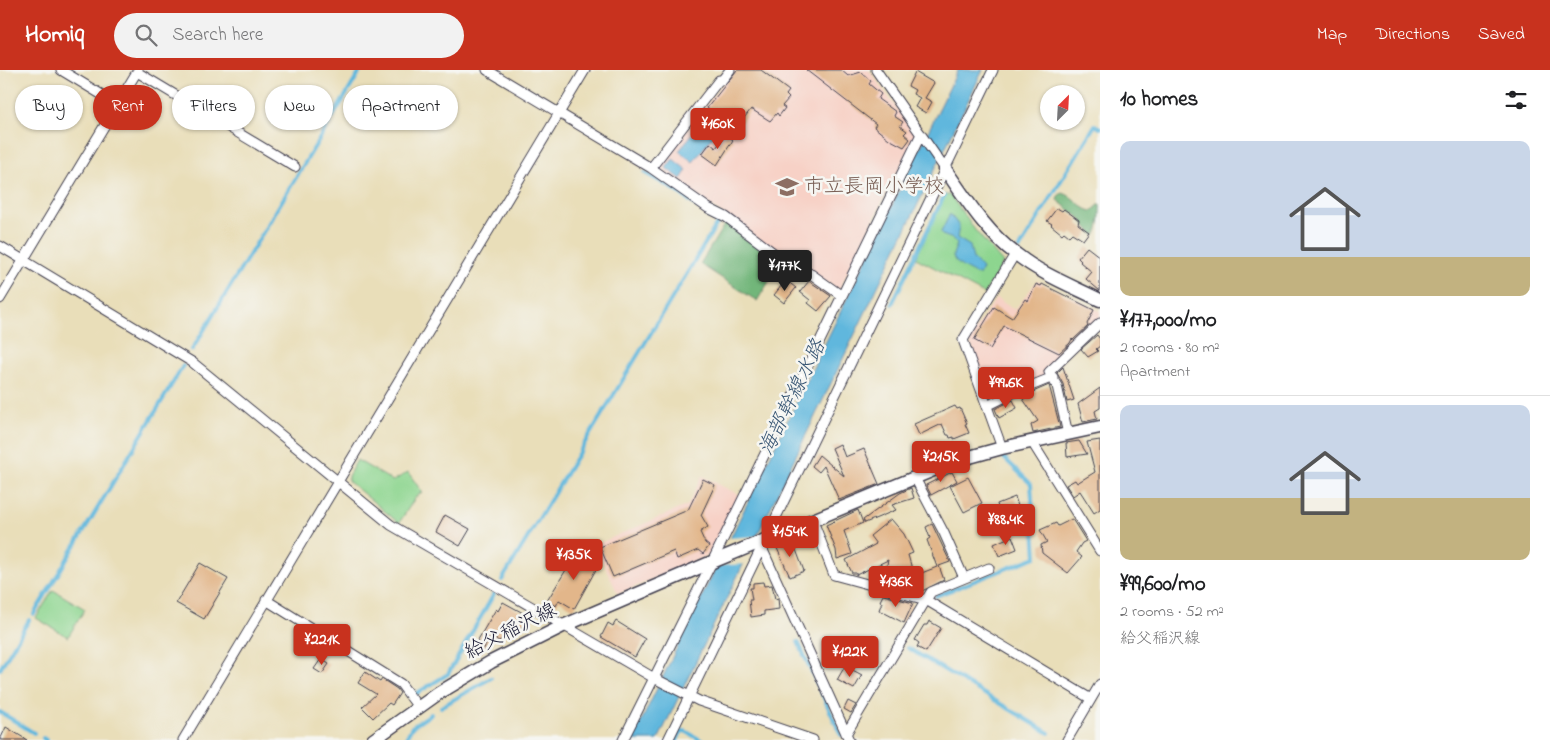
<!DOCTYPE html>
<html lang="en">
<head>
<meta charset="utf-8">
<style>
	:root { --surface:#fff; --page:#f2f2f2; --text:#202124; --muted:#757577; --line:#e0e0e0; --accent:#c8321e }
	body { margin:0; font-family:"Indie Flower","Klee One",sans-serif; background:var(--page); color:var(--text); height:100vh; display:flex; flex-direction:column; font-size:19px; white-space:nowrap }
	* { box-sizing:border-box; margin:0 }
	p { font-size:16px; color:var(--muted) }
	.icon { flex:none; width:28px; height:28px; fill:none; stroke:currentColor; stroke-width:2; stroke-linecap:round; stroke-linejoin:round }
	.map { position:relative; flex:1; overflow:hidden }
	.sheet { display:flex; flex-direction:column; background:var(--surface); width:450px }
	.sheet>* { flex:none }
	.banner { position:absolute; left:15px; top:15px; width:475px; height:45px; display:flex; gap:10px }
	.needle { width:32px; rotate:24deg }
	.controls { position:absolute; left:1040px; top:15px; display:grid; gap:10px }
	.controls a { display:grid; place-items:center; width:45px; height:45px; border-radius:50%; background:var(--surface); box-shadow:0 1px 4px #0004; font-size:25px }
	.price { position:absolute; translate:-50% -42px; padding:0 11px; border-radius:5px; background:var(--accent); color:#fff; font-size:16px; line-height:32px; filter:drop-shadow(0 1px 2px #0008) }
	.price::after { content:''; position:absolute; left:50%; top:30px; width:15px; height:11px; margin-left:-8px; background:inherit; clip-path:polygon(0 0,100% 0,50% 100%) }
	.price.on { background:#222; color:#fff }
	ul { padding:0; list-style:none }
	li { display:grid; align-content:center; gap:10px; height:265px; padding:0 20px }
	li+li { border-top:1px solid var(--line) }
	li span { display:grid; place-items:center; height:155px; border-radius:10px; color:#555 }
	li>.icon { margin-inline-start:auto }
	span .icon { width:90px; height:90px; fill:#fffc; stroke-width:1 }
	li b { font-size:21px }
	h2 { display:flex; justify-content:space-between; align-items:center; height:60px; padding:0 20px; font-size:21px }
	.tag { padding:0 18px; border-radius:22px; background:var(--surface); box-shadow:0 1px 4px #0004; font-size:18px; line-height:45px }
	.tag.on { background:var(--accent); color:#fff }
	header { display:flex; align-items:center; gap:30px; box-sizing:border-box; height:70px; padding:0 25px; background:var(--accent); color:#fff }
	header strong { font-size:24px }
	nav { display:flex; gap:28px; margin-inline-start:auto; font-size:18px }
	.search { width:350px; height:45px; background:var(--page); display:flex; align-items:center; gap:12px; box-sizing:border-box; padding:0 18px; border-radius:28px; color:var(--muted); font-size:19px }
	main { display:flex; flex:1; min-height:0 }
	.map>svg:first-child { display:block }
</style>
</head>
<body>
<header>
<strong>Homiq</strong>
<div class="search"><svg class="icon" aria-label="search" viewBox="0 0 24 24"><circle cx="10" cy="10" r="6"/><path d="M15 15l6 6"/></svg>Search here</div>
<nav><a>Map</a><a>Directions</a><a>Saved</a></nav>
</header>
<main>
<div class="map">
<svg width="1100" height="670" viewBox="0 0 1100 670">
	<rect width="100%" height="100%" fill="#f6f6f2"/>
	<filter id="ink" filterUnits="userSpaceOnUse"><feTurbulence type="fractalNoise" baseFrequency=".02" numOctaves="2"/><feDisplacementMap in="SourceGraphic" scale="10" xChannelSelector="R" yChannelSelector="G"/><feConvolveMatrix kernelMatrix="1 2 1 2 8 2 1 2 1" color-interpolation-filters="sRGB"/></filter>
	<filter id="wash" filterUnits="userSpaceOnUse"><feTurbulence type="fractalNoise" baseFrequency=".0096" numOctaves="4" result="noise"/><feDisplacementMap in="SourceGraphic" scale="20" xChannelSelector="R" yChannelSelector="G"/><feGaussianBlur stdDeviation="1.12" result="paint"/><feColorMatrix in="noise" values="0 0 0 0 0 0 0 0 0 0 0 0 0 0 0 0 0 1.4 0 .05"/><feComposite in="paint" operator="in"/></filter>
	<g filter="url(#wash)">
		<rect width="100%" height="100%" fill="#e9deb9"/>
		<!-- built -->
		<path fill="#f7d1c6" d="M733,0H869L916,65L899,101H897L839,220L788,191L658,98Z
			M1037,211L1100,241V248L1089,258L1049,305L990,332L969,270L996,228L1015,240Z
			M702,406L740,425L710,485L618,524L595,475L688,435Z"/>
		<!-- green -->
		<path fill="#8dd58f" stroke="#587c65" d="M945,125H950L975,160L1003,193L984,224L916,188Z
			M357,390L393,411L408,402L422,422L415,428L399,453L348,411V406Z
			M53,520L85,539L68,567L36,548Z"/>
		<!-- forest -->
		<path fill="#72b67a" stroke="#4a6c5a" d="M1062,123C1074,125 1080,139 1092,141L1100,134C1100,145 1100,158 1095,166L1083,153L1082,150L1057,130L1058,126Z
			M726,152L781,192L757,231L700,194Z"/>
		<!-- water -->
		<path fill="#60b7dd" stroke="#416c8c" d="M958,0H983L658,670H632Z
			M706,46L720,57L693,92L679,81Z
			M673,89L687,100L681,109L666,98Z
			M950,144L959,156L957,168L970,176L973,189L982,198L980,204L978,205C970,201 953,194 953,185C954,181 956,177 957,174L953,169L942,165L941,162Z"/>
		<!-- pier -->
		<path fill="#e9deb9" d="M760,466L746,494L715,496L728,468Z"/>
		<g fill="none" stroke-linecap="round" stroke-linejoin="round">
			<!-- stream -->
			<path stroke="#60b7dd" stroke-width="4" d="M1020,178L1095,55L1100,58
				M892,234L944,126
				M192,280L361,0
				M502,510L718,152L675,120L645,103
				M936,526L1036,487L1031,414L1002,386
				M34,544L183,296
				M798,572L841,665
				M908,578L1049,663
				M0,599L29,550
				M414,625L448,604L494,524
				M441,637L491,608
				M0,642L34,663
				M43,668L46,670
				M405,670L412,657L431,644
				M677,670L681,662L685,661L701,670"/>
		</g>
		<g id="blocks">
			<!-- building -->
			<path fill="#e2b68a" d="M737,0H761L789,21L786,25L789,28L782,36L785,38L779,46L777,43L770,51L751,39L735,60L707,38Z
				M806,0H841L848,6L861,2L871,11L869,14L881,24L878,29L896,42L894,46L903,52L900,56L907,61L904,64L910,69L904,77L889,69L874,57L876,54Z
				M915,2L934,13L925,28L932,32L926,43L915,37L920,28L913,24L915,20L908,16Z
				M726,64L733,70L717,95L702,84L710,73L716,78Z
				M1057,138L1062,141L1064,139L1079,150L1078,154L1089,162L1083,170L1072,163L1069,166L1064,162L1062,164L1051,155L1052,154L1047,151Z
				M1087,177L1100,187V221L1086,209L1092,202L1080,192L1081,191L1078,188Z
				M786,210L796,218L784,233L774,225Z
				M809,211L831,226L818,241L808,233L810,230L800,222Z
				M1036,214L1041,216L1042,214L1094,240L1087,254L1088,256L1073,270L1072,269L1070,273L1059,283L1004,256L990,279L974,270L994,237L1012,248L1025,229L1028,231Z
				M1097,265L1100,269V276L1096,279L1098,281L1088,287L1081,279Z
				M1063,297L1074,330L1067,332L1063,314L1057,303Z
				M1049,315L1060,357L1033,363L1031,355L1038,351L1023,329L1033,322Z
				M1100,318V338L1095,341L1097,349L1083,352L1078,334Z
				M1013,330L1017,338L999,348L995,339Z
				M955,336L957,339L960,338L967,354H965L969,363L954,369V367L950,368L949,365H947L942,354L919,365L914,354Z
				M1100,370V439L1094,443L1080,421L1073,426L1066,415L1075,410L1077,413L1095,402L1087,372Z
				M1079,371L1087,384L1067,387L1066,373Z
				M840,374L845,387L864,379L879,414L839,430L824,396L819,402L812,396L819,385L844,406L832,378Z
				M952,402L957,411L931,425L926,415Z
				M968,407L982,433L964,442L950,416Z
				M703,409L715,415L701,445L708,457L700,462L705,473L709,476L703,484L698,480L677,489L674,481L613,507L600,477L688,440Z
				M911,418L914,428L892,435L896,440L865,453L863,450L900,423Z
				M1015,427L1024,454L1006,462L997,434Z
				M858,440L863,453L844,461L852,484L837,489L836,480L826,455Z
				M445,445L470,459L460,476L436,462Z
				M891,449L904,464L913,483L908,485L914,506L937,497L927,470L930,468L926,457L932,454L950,492L939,496L944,510L920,522L883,512L888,490L856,505V503H852L846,490L876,474L870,466Z
				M1072,449L1086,471L1082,473L1076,482L1082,487L1068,503L1042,483L1041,475L1047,472L1040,460L1056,453L1058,456Z
				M1012,466L1017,479L999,486L994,474Z
				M792,469L804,501L790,507L776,476Z
				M577,482L599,494L574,539L559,530L556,536L547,531Z
				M200,493L228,509L204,549L176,533Z
				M763,512L764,516L772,515L775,529L778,528L779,539L764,541V545L751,547L749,530H752L750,518H753V513Z
				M883,525L913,533L904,553L879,540L882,532L880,531Z
				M503,532L534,549L499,571L490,567L481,584L472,580L496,539L498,541Z
				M616,551L645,569L635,587L601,567L608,553L613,556Z
				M929,551L941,558L926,582L917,577L919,573L915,570L924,555H927Z
				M321,589L329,594L322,604L314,599Z
				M845,596L862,605L854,619L837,610Z
				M365,602L380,612L382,609L397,619L400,623L392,635L389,633L373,648L362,637L376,624L358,613Z
				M848,631L856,635L851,643L844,639Z
				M6,657L27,670H0Z"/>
		</g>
	</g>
	<g filter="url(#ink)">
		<use href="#blocks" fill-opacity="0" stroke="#403e4e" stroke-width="1"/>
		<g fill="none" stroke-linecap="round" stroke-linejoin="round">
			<defs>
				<path id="street" d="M61,0L117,34
					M487,0L651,98L708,138L726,147L787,193L811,204L842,226
					M876,0L945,99
					M137,2L295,97
					M651,98L719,10H722L730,0
					M0,176L192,292L391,455L654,608L699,631L813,670
					M0,229L138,0
					M987,336L1011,324L1053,307
					M1068,364L1057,316L1049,302L1100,253
					M1032,372L1100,481
					M1002,378L963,270L1015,184
					M915,408L944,463L964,508
					M813,451L834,505L926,530L931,522L989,498
					M762,478L849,670
					M266,530L401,614L418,637
					M846,664L926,530L1091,629
					M183,670L585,0
					M623,670L712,492L921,64
					M668,670L993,0
					M1067,670L1100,614"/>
				<path id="secondary" d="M945,99C966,129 986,162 1016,184C1041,204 1072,216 1100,230
					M373,670L439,623L491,592L563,556L712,492L955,391L1002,378L1100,357"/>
			</defs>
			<!-- street casing -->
			<use href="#street" stroke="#403e4e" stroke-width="11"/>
			<!-- secondary casing -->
			<use href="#secondary" stroke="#403e4e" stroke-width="15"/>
			<!-- street -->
			<use href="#street" stroke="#fff" stroke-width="9"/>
			<!-- secondary -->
			<use href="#secondary" stroke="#fff" stroke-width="12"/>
		</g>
	</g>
	<!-- icons -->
	<defs>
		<symbol id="school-bare" viewBox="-9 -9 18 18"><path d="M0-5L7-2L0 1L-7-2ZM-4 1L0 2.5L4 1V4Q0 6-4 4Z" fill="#8d6e63" stroke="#f6f6f2" stroke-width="2.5" paint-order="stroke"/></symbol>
	</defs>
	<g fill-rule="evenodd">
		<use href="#school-bare" x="771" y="101" width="32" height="32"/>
	</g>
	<g text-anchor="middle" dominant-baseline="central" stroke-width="5" stroke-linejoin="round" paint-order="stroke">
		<!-- education labels -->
		<g font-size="20" fill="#785e54" stroke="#f6f6f2" text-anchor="start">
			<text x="804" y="117">市立長岡小学校</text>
		</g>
		<!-- street labels -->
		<g font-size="20" fill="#22223b" stroke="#f6f6f2">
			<text transform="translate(511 562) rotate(-27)">給父稲沢線</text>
		</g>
		<!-- water labels -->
		<g font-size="21" font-style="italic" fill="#385674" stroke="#f6f6f2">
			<text transform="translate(793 328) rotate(-64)">海部幹線水路</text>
		</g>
	</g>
</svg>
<div class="controls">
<a><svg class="needle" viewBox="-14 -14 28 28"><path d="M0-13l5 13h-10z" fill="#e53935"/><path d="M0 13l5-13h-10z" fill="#757577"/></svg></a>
</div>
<b class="price" style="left:718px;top:80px">¥160K</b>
<b class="price on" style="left:785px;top:222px">¥177K</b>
<b class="price" style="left:1006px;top:339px">¥99.6K</b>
<b class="price" style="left:941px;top:413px">¥215K</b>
<b class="price" style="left:1006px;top:476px">¥88.4K</b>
<b class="price" style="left:790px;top:488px">¥154K</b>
<b class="price" style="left:574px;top:511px">¥135K</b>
<b class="price" style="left:896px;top:538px">¥136K</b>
<b class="price" style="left:322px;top:596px">¥221K</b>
<b class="price" style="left:850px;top:608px">¥122K</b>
<div class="banner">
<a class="tag">Buy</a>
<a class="tag on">Rent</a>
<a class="tag">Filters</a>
<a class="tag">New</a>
<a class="tag">Apartment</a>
</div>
</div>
<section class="sheet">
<h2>10 homes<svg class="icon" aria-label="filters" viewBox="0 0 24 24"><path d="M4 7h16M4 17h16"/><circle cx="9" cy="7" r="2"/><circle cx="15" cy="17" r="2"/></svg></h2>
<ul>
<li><span style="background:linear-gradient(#c9d6e8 75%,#c2b280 0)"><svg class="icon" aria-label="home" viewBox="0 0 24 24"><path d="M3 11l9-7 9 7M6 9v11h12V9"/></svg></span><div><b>¥177,000/mo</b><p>2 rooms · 80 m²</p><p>Apartment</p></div></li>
<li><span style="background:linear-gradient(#c9d6e8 60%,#c2b280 0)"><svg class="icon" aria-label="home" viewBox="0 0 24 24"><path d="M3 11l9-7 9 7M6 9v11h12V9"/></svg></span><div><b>¥99,600/mo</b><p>2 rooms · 52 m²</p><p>給父稲沢線</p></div></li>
</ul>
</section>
</main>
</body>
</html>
